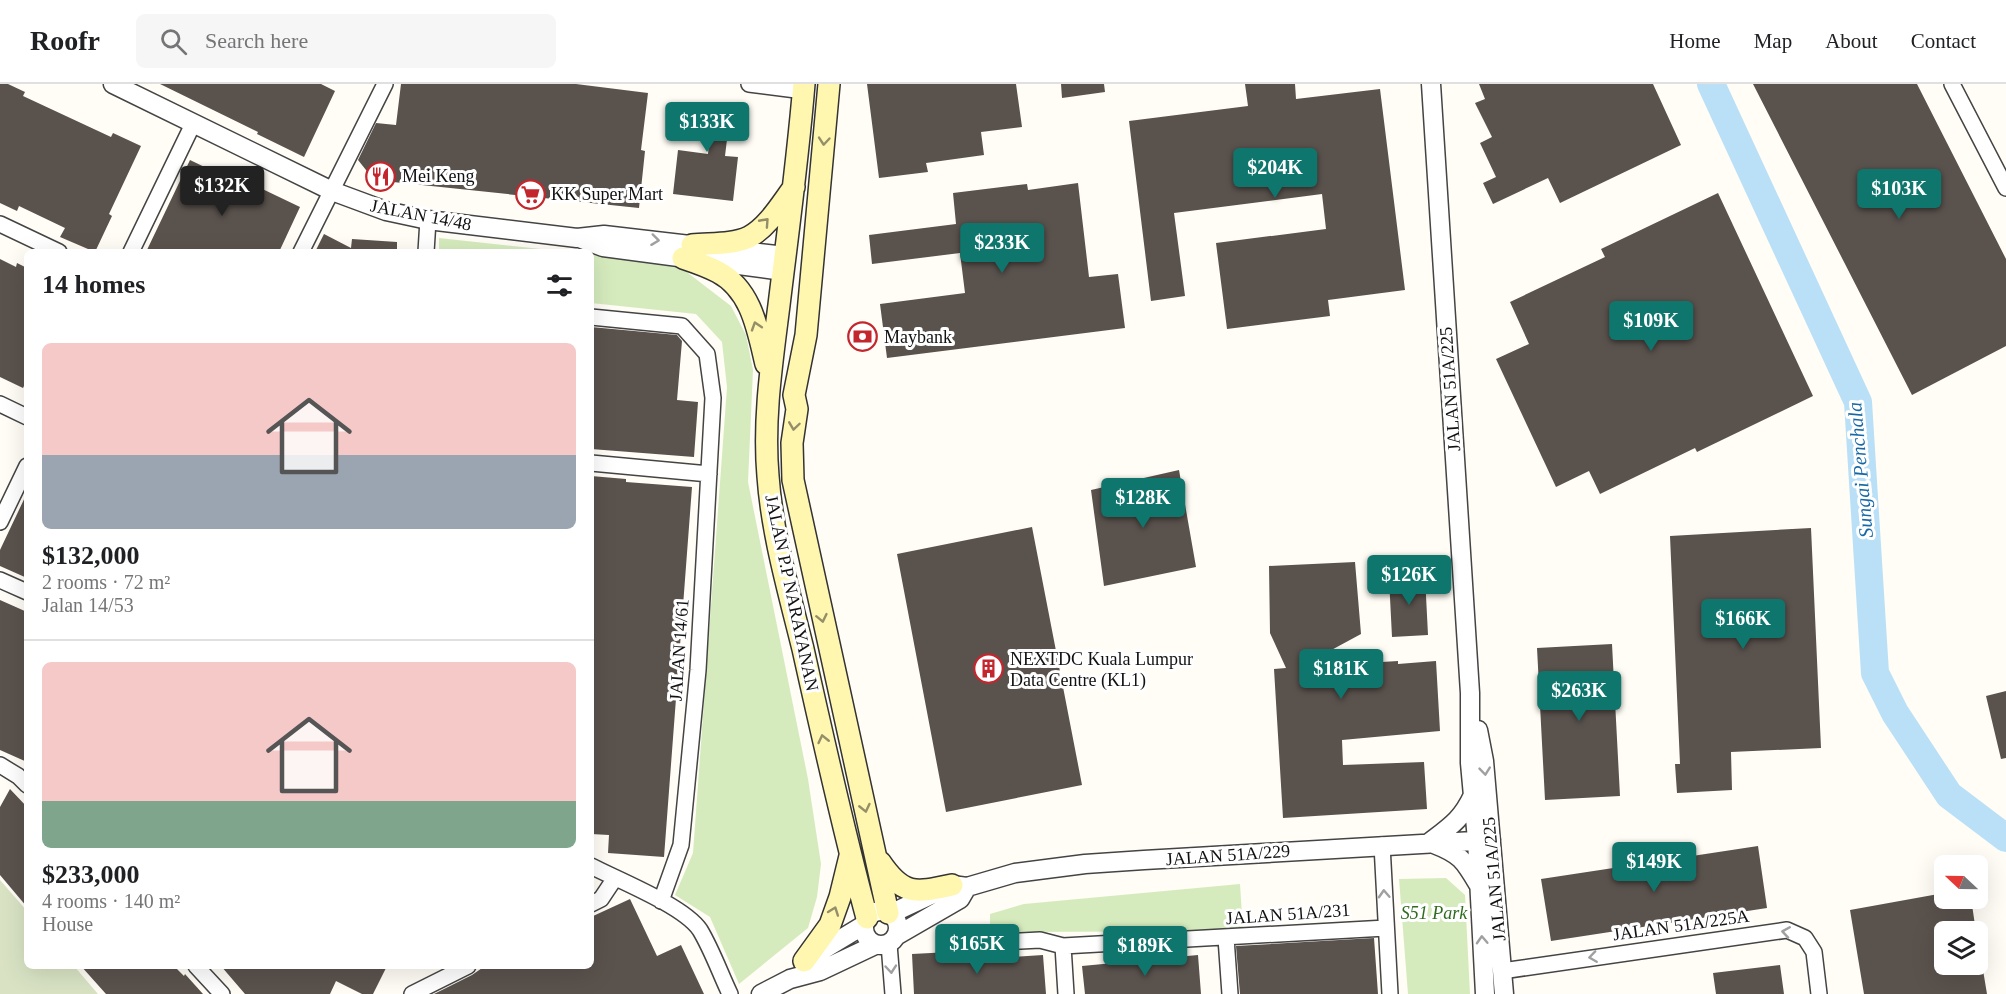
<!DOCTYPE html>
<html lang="en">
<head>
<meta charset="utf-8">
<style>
	:root { --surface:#fff; --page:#f6f6f6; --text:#202124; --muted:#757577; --line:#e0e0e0; --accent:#0f766e }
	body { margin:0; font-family:Georgia,serif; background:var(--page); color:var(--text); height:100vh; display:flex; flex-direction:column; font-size:22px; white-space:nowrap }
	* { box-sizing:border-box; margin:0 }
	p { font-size:20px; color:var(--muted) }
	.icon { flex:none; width:33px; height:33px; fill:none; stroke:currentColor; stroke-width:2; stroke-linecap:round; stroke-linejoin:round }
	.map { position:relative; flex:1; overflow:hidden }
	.panel { position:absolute; left:24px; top:165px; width:570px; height:720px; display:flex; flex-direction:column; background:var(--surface); border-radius:9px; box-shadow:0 6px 24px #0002 }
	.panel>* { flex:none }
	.needle { width:39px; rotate:292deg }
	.controls { position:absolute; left:1934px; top:771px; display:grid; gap:12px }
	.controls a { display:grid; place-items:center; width:54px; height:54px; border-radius:9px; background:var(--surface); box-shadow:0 6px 24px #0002; font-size:30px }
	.price { position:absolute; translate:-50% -51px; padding:0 14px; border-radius:6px; background:var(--accent); color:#fff; font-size:20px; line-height:39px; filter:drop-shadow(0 2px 3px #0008) }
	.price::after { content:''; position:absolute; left:50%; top:36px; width:18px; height:14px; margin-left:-9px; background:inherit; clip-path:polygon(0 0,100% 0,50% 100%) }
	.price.active { background:#222; color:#fff }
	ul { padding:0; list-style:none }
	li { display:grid; align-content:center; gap:12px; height:318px; padding:0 18px }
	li+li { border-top:2px solid var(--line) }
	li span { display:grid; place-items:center; height:186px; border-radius:9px; color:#555 }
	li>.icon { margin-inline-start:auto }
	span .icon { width:108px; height:108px; fill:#fffc; stroke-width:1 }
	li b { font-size:26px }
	h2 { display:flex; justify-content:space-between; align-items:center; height:72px; padding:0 18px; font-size:26px }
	header { display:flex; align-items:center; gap:36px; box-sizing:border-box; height:84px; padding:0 30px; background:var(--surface); border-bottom:2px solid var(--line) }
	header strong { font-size:28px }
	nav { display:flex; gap:33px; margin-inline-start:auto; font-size:21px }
	.search { width:420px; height:54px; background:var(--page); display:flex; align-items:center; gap:15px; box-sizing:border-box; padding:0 21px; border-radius:9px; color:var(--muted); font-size:22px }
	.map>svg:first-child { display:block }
</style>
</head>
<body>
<header>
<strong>Roofr</strong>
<div class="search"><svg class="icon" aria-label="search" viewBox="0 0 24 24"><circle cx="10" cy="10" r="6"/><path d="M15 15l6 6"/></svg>Search here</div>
<nav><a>Home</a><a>Map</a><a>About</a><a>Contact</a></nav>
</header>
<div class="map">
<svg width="2006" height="910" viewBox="0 0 2006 910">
	<rect width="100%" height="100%" fill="#fffdf5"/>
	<!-- green -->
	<path fill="#d5ebbd" d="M439,154L569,168H439Z
		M591,170L675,179L731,222L746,251L753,286L748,398L808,695L821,780L817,813L808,844L739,900L710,833L675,811L693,769L727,303L722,258L696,230L591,219Z
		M1446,794L1465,811L1470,910H1408L1399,795Z
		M1240,800L1243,847L990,848V830L1024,820Z"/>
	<!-- cemetery -->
	<path fill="#d9e3c4" d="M0,796L27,827V882H74L98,910H0Z"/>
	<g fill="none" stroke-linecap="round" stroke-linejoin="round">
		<!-- river -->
		<path stroke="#b9e0f7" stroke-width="28" d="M1711,0L1858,318L1875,589L1895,629L1949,711L2006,754"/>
	</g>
	<!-- building -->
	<path fill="#5a524d" d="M0,0H8L25,8L23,12L111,53L113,49L141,62L109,130L112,132L95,168L60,153L65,144L19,122L17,127L0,119Z
		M160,0H321L335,7L304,73L257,50L258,48Z
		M401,0H576L648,9L641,66L645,67L639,124L374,96L358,76L376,39L396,41Z
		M867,0H1016L1022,43L981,48L984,71L926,79L928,88L879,94Z
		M1061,0H1104L1105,8L1062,14Z
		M1245,0H1295L1296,15L1380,5L1405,206L1328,216L1330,232L1227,245L1216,159L1326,145L1322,110L1174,129L1185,212L1151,217L1129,37L1248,22Z
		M1479,0H1653L1681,61L1560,119L1548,94L1493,120L1483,99L1496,93L1480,59L1492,53L1475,19L1485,15Z
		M1753,0H1917L2006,175V262L1912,311Z
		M673,19L742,26L739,48L728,47L725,72L738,73L733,117L673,110L678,66L708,70L710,45L671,41Z
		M190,76L248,104L250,99L300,123L279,168H146Z
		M1078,99L1089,193L1118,190L1125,244L887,274L880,220L965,209L960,169L872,180L869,151L956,140L953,109L1027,100L1028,106Z
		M1718,109L1813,312L1697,368L1695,364L1600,410L1589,387L1556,403L1496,275L1529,260L1510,218L1605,173L1601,165Z
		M324,150L351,164L352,155L397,158V168H315Z
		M0,175L16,183L17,179L27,184V296L23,304L0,293Z
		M591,243L677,251L682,257L677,316L698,318L694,373L591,365Z
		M1179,386L1196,483L1104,502L1091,406Z
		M591,392L626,395V398L692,403L664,773L608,769L609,751L591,750Z
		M27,409V494L0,482V466Z
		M1032,443L1082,701L946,728L897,470Z
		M1811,444L1821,664L1731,668L1732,706L1677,709L1675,680H1680L1670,452Z
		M1355,478L1361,550L1300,583L1398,577V580L1436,577L1440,647L1342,656L1343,681L1424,678L1427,725L1283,734L1274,585L1286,584L1270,549L1269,482Z
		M1425,492L1428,551L1392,553L1389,494Z
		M0,516L27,528V678L0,666Z
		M1612,560L1620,712L1545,716L1537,564Z
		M2006,607V674L2001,675L1986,612Z
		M10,705L27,723V823L0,791V723Z
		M1758,762L1767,824L1551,857L1541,795Z
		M1944,809V814H1971L1976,848H1944V880H1982L1987,910H1864L1850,826Z
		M630,815L657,872L681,861L704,910H434L472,891L485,882H591V833Z
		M1374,854L1378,910H1240L1236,862Z
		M969,867V876L1043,871L1046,910H914L912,870Z
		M1198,871L1201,910H1085L1082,882Z
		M1780,881L1784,910H1716L1713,889Z
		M81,882H174L184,892L185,890L203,910H106Z
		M221,882H387L373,910H362L336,897L330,910H245Z"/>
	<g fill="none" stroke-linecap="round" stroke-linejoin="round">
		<defs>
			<path id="minor" d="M749,0L804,7
				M1952,0L2006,104
				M0,140L59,168
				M131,168L193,40
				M301,168L385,0
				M426,168L428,136
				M591,233L682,242L707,270L713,314L698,586L681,761L661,817
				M0,320L27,333
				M591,379L709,390
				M0,438L27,382
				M0,496L27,508
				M0,681L18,692L27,701
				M1382,761L1390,910
				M591,782C618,796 684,822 700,846C712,866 720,889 730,910
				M591,820L601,815L615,794
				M1226,854L1230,910
				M979,859L1040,856L1063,862L1386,844
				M889,860L893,910
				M1063,862L1066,910
				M196,882L222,910
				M1502,887L1787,846L1805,854L1814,868L1819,910
				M412,910L468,882"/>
			<path id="tertiary" d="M113,0L332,107L386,127L428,136L577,154L604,151L785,172
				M1431,0L1470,609V679L1477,756L1485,910
				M582,155L603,163L783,187
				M1478,646L1484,677L1504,910
				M1430,758C1451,742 1462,735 1473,711
				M1434,760C1460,770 1464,776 1478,800
				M864 844a17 17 0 1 1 34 0a17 17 0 1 1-34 0Z
				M890,830L952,801L967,803L1015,789L1085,780L1144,776L1491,756
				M896,852L960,815L967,803
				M806,876L864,841
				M761,910L790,895L820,887L875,861"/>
			<path id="secondary" d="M804,0C798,74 788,147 779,221C772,277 763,335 768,392C772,450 789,508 803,565C823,655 843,745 867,834
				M829,0L806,251L794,311L797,325L792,359L793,396L888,829
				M692,161C710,159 732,161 749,153C768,143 782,119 794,103
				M683,174C695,178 707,182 718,188C752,206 758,247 766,280
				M880,778C903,812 915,809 952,801
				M804,877L830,841L840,813L850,772"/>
		</defs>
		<!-- minor casing -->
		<use href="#minor" stroke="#444" stroke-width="18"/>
		<!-- tertiary casing -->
		<use href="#tertiary" stroke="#444" stroke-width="21"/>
		<!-- secondary casing -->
		<use href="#secondary" stroke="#333" stroke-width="24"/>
		<!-- minor -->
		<use href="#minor" stroke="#fff" stroke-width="15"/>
		<!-- tertiary -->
		<use href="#tertiary" stroke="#fff" stroke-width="18"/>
		<!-- secondary -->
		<use href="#secondary" stroke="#fff6b0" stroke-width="21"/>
	</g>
	<!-- one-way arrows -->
	<defs><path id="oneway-chevron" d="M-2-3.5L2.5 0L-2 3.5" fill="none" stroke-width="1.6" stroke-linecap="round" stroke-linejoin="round" transform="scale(1.5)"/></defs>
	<g stroke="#948f68">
		<use href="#oneway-chevron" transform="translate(824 57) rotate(95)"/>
		<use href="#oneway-chevron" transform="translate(765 138) rotate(-48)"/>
		<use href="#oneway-chevron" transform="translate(756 242) rotate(-108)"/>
		<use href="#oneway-chevron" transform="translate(794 342) rotate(98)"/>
		<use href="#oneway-chevron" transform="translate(822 534) rotate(78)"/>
		<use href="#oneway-chevron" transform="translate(823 655) rotate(-103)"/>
		<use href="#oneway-chevron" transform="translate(865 724) rotate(77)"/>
		<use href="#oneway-chevron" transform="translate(834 827) rotate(-70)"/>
	</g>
	<g stroke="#a0a0a0">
		<use href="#oneway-chevron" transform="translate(655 156) rotate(7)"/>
		<use href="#oneway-chevron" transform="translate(1485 687) rotate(84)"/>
		<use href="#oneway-chevron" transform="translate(1384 810) rotate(-93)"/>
		<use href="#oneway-chevron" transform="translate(1786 848) rotate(-171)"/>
		<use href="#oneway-chevron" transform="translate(1482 856) rotate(-93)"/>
		<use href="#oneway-chevron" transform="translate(1593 873) rotate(172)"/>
		<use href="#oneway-chevron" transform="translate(891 885) rotate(85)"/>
	</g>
	<!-- icons -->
	<defs>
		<symbol id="restaurant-ring" viewBox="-11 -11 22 22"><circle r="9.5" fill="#fff" stroke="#c4262e" stroke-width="1.5"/><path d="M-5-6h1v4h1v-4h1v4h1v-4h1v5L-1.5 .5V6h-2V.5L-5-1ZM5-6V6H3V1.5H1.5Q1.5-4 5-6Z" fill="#c4262e"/></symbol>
		<symbol id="supermarket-ring" viewBox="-11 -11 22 22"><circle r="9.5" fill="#fff" stroke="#c4262e" stroke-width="1.5"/><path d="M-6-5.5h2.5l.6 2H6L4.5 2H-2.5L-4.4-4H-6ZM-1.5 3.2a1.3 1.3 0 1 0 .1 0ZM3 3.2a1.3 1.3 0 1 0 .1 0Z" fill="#c4262e"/></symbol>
		<symbol id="bank-ring" viewBox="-11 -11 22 22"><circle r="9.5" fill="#fff" stroke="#c4262e" stroke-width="1.5"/><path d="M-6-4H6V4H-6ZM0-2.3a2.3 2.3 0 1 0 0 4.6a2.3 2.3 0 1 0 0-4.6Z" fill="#c4262e"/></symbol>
		<symbol id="building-ring" viewBox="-11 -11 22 22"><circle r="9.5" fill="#fff" stroke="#c4262e" stroke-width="1.5"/><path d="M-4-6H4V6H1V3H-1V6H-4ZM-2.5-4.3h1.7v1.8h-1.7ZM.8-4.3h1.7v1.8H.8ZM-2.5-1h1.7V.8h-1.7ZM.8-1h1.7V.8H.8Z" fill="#c4262e"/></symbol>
	</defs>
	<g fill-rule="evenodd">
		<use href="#restaurant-ring" x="364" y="76" width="33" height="33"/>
		<use href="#supermarket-ring" x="514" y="94" width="33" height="33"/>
		<use href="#bank-ring" x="846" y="236" width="33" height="33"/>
		<use href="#building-ring" x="972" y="568" width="33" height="33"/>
	</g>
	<g text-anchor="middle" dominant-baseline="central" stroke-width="6" stroke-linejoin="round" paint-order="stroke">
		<!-- poi labels -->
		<g font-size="18" fill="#111" stroke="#fff" text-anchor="start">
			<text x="402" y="92">Mei Keng</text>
			<text x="551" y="110">KK Super Mart</text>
			<text x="884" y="253">Maybank</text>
			<text x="1010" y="575">NEXTDC Kuala Lumpur<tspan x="1010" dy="21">Data Centre (KL1)</tspan></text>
		</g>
		<!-- street labels -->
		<g font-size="18" fill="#111" stroke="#fff">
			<text transform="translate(421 131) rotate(11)">JALAN 14/48</text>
			<text transform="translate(1450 305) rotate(-94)">JALAN 51A/225</text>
			<text transform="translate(792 509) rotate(78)">JALAN P.P NARAYANAN</text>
			<text transform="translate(679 566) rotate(-86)">JALAN 14/61</text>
			<text transform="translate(1228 771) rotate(-4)">JALAN 51A/229</text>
			<text transform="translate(1494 795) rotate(-95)">JALAN 51A/225</text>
			<text transform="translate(1288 830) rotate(-4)">JALAN 51A/231</text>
			<text transform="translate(1681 841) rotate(-8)">JALAN 51A/225A</text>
		</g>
		<!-- park labels -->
		<g font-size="18" font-style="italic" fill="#2f6b1f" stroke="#fff">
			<text x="1434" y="829">S51 Park</text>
		</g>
		<!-- water labels -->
		<g font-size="20" font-style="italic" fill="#1768a6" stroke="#fff">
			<text transform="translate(1860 386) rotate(-95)">Sungai Penchala</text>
		</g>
	</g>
</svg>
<div class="controls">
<a><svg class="needle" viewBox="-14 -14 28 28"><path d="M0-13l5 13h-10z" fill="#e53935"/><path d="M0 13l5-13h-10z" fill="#757577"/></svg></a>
<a><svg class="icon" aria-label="layers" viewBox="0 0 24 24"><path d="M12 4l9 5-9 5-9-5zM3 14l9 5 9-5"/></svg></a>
</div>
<b class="price" style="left:707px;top:69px">$133K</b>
<b class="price" style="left:1275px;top:115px">$204K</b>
<b class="price active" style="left:222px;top:133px">$132K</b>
<b class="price" style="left:1899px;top:136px">$103K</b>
<b class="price" style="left:1002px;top:190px">$233K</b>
<b class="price" style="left:1651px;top:268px">$109K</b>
<b class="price" style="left:1143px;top:445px">$128K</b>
<b class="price" style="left:1409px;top:522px">$126K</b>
<b class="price" style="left:1743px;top:566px">$166K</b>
<b class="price" style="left:1341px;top:616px">$181K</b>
<b class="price" style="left:1579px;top:638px">$263K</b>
<b class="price" style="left:1654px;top:809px">$149K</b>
<b class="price" style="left:977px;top:891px">$165K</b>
<b class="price" style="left:1145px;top:893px">$189K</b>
<section class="panel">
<h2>14 homes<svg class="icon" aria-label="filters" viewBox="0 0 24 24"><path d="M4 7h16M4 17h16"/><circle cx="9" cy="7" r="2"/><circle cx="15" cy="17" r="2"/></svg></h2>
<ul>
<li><span style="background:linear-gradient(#f6c9c9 60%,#9aa5b1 0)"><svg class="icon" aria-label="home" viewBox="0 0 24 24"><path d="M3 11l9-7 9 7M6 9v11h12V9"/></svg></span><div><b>$132,000</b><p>2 rooms · 72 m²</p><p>Jalan 14/53</p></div></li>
<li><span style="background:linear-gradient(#f6c9c9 75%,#7fa58c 0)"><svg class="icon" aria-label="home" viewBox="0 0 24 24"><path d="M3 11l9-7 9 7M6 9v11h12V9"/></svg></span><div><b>$233,000</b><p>4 rooms · 140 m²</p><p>House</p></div></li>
</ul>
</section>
</div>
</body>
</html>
